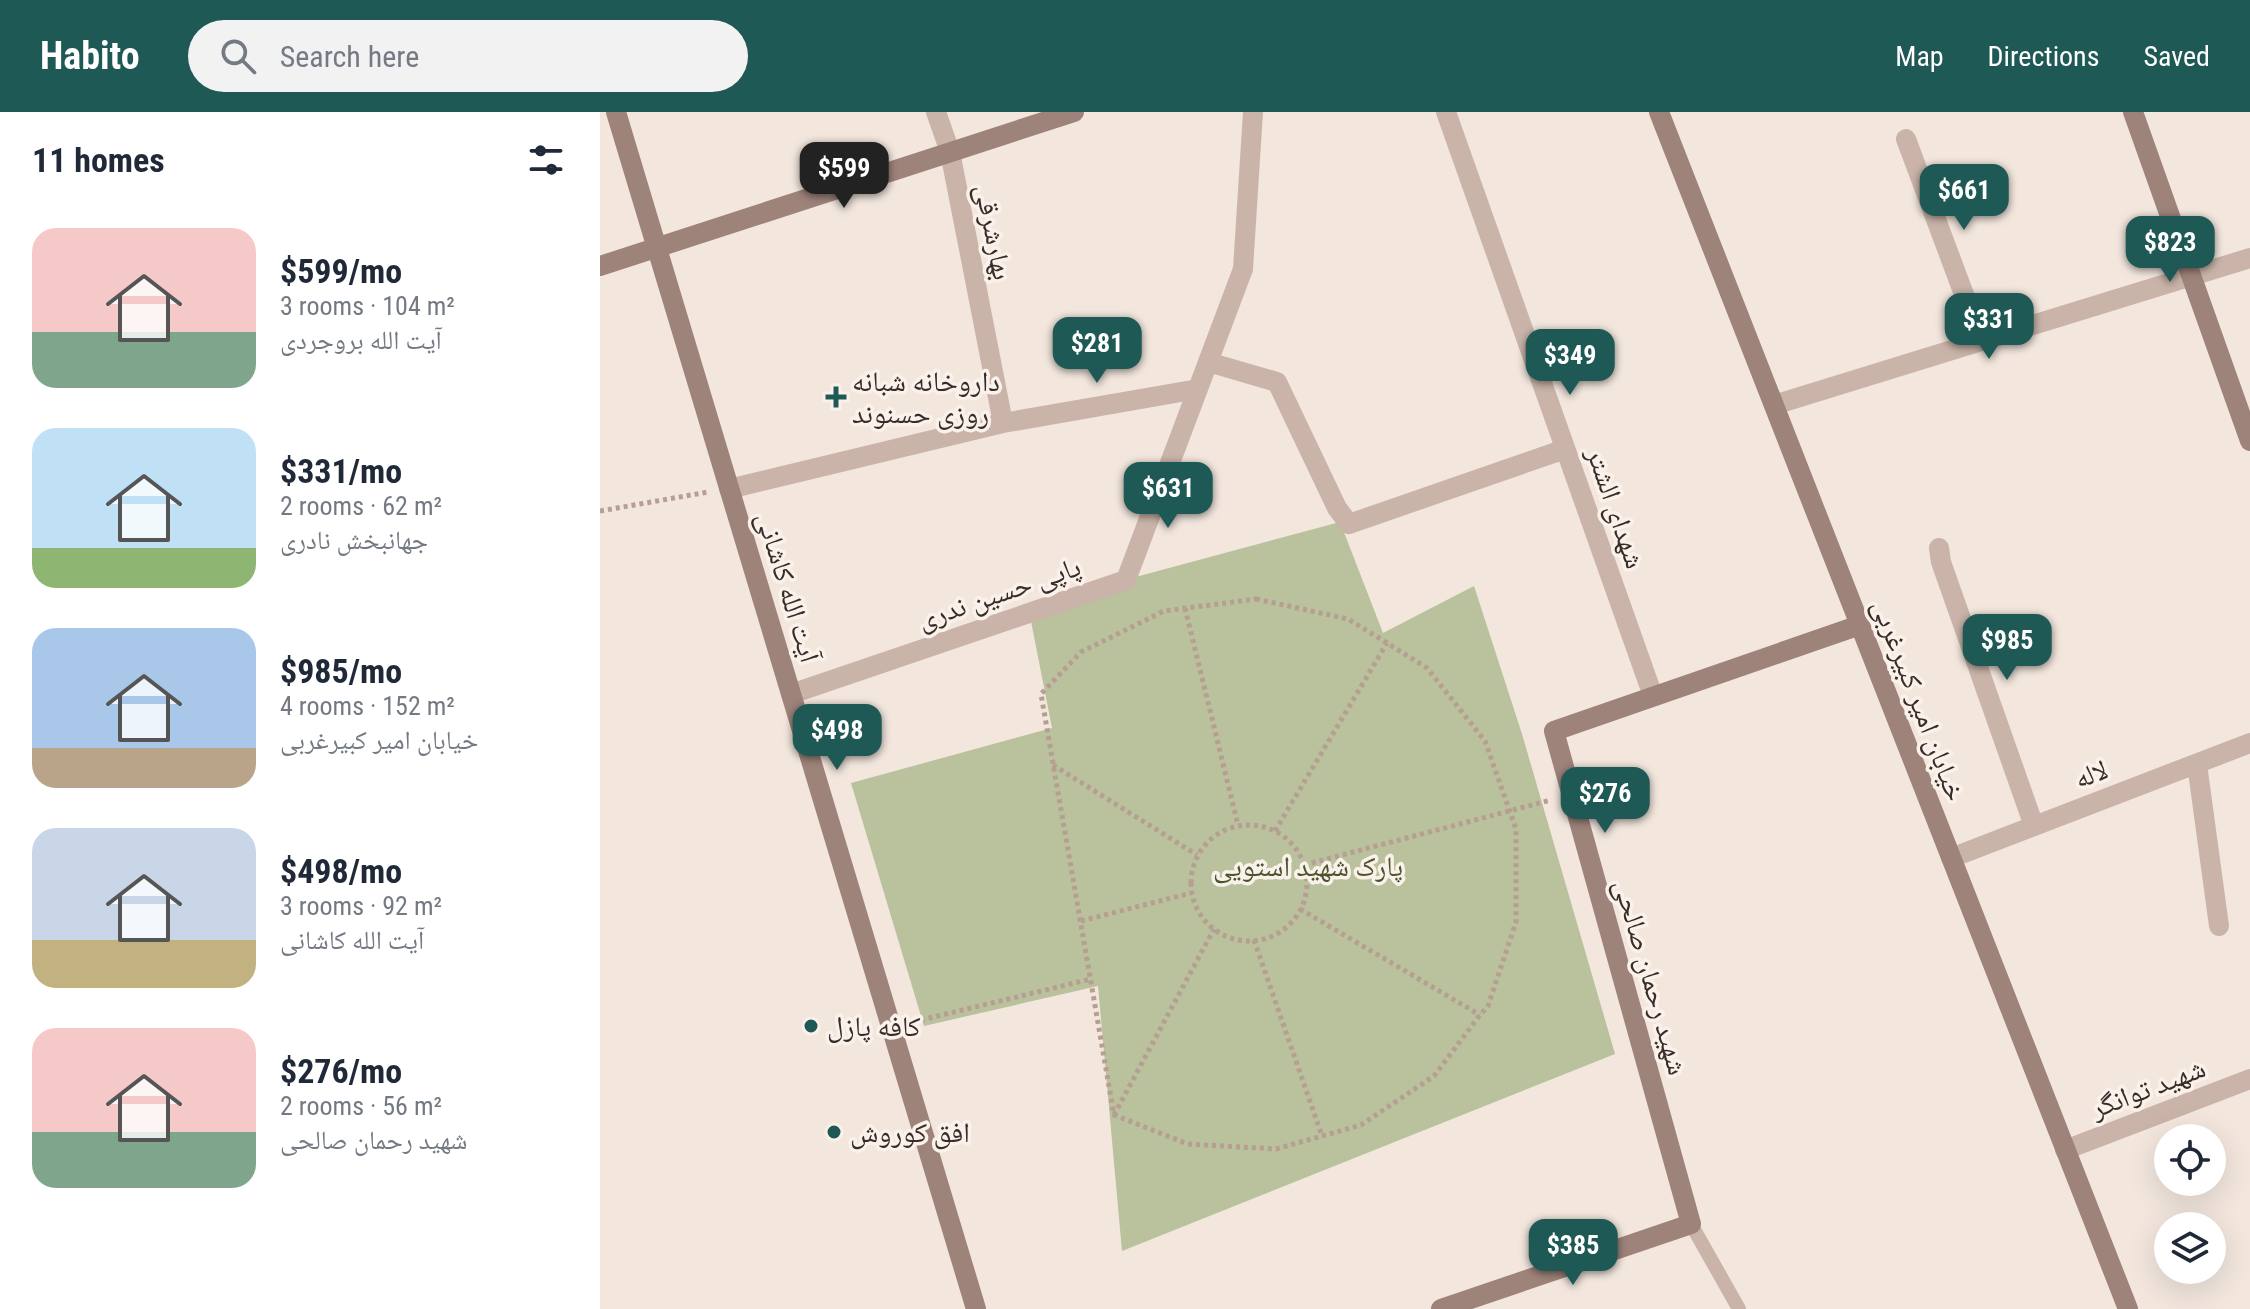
<!DOCTYPE html>
<html lang="en">
<head>
<meta charset="utf-8">
<style>
	:root { --surface:#fff; --page:#f2f2f3; --text:#1f2937; --muted:#747a83; --accent:#1f5956 }
	body { margin:0; font-family:"Roboto Condensed","Noto Naskh Arabic",sans-serif; background:var(--page); color:var(--text); height:100vh; display:flex; flex-direction:column; font-size:30px; white-space:nowrap }
	* { box-sizing:border-box; margin:0 }
	p { font-size:26px; color:var(--muted) }
	.icon { flex:none; width:44px; height:44px; fill:none; stroke:currentColor; stroke-width:2; stroke-linecap:round; stroke-linejoin:round }
	.map { position:relative; flex:1; overflow:hidden }
	.sheet { display:flex; flex-direction:column; background:var(--surface); width:600px }
	.sheet>* { flex:none }
	.tools { position:absolute; left:1554px; top:1012px; display:grid; gap:16px }
	.tools a { display:grid; place-items:center; width:72px; height:72px; border-radius:50%; background:var(--surface); box-shadow:0 8px 32px #0002; font-size:40px }
	.price { position:absolute; translate:-50% -68px; padding:0 18px; border-radius:16px; background:var(--accent); color:#fff; font-size:26px; line-height:52px; filter:drop-shadow(0 2px 4px #0008) }
	.price::after { content:''; position:absolute; left:50%; top:48px; width:24px; height:18px; margin-left:-12px; background:inherit; clip-path:polygon(0 0,100% 0,50% 100%) }
	.price.current { background:#222; color:#fff }
	ul { padding:0; list-style:none }
	li { display:flex; align-items:center; gap:24px; height:200px; padding:0 32px }
	li span { display:grid; place-items:center; flex:none; width:224px; height:160px; border-radius:24px; color:#555 }
	li>.icon { margin-inline-start:auto }
	span .icon { width:96px; height:96px; fill:#fffc; stroke-width:1 }
	li b { font-size:34px }
	h2 { display:flex; justify-content:space-between; align-items:center; height:96px; padding:0 32px; font-size:34px }
	header { display:flex; align-items:center; gap:48px; box-sizing:border-box; height:112px; padding:0 40px; background:var(--accent); color:#fff }
	header strong { font-size:38px }
	nav { display:flex; gap:44px; margin-inline-start:auto; font-size:28px }
	.search { width:560px; height:72px; background:var(--page); display:flex; align-items:center; gap:20px; box-sizing:border-box; padding:0 28px; border-radius:44px; color:var(--muted); font-size:30px }
	main { display:flex; flex:1; min-height:0 }
	.map>svg:first-child { display:block }
</style>
</head>
<body>
<header>
<strong>Habito</strong>
<div class="search"><svg class="icon" aria-label="search" viewBox="0 0 24 24"><circle cx="10" cy="10" r="6"/><path d="M15 15l6 6"/></svg>Search here</div>
<nav><a>Map</a><a>Directions</a><a>Saved</a></nav>
</header>
<main>
<section class="sheet">
<h2>11 homes<svg class="icon" aria-label="filters" viewBox="0 0 24 24"><path d="M4 7h16M4 17h16"/><circle cx="9" cy="7" r="2"/><circle cx="15" cy="17" r="2"/></svg></h2>
<ul>
<li><span style="background:linear-gradient(#f6c9c9 65%,#7fa58c 0)"><svg class="icon" aria-label="home" viewBox="0 0 24 24"><path d="M3 11l9-7 9 7M6 9v11h12V9"/></svg></span><div><b>$599/mo</b><p>3 rooms · 104 m²</p><p>آیت الله بروجردی</p></div></li>
<li><span style="background:linear-gradient(#bfe0f5 75%,#8fb573 0)"><svg class="icon" aria-label="home" viewBox="0 0 24 24"><path d="M3 11l9-7 9 7M6 9v11h12V9"/></svg></span><div><b>$331/mo</b><p>2 rooms · 62 m²</p><p>جهانبخش نادری</p></div></li>
<li><span style="background:linear-gradient(#a9c7e8 75%,#b9a48a 0)"><svg class="icon" aria-label="home" viewBox="0 0 24 24"><path d="M3 11l9-7 9 7M6 9v11h12V9"/></svg></span><div><b>$985/mo</b><p>4 rooms · 152 m²</p><p>خیابان امیر کبیرغربی</p></div></li>
<li><span style="background:linear-gradient(#c9d6e8 70%,#c2b280 0)"><svg class="icon" aria-label="home" viewBox="0 0 24 24"><path d="M3 11l9-7 9 7M6 9v11h12V9"/></svg></span><div><b>$498/mo</b><p>3 rooms · 92 m²</p><p>آیت الله کاشانی</p></div></li>
<li><span style="background:linear-gradient(#f6c9c9 65%,#7fa58c 0)"><svg class="icon" aria-label="home" viewBox="0 0 24 24"><path d="M3 11l9-7 9 7M6 9v11h12V9"/></svg></span><div><b>$276/mo</b><p>2 rooms · 56 m²</p><p>شهید رحمان صالحی</p></div></li>
</ul>
</section>
<div class="map">
<svg width="1650" height="1197" viewBox="0 0 1650 1197">
	<rect width="100%" height="100%" fill="#f2e6dd"/>
	<!-- green -->
	<path fill="#b9c19d" d="M740,410L783,521L874,474L922,622L1015,942L522,1139L498,874L324,914L251,671L452,616L428,494Z"/>
	<g fill="none" stroke-linecap="round" stroke-linejoin="round">
		<!-- path -->
		<path stroke="#b69e93" stroke-width="5" stroke-dasharray="4 4" stroke-linecap="butt" d="M0,399L108,380
			M656,487L748,507L787,531L827,556L885,629L916,717V810L888,894L880,903L834,964L761,1013L676,1037L588,1032L514,1003L441,582L481,540L564,499Z
			M585,496L638,713
			M453,653L597,743
			M591 771a58 58 0 1 1 116 0a58 58 0 1 1-116 0Z
			M675,719L787,531
			M704,753L951,688
			M700,797L880,903
			M481,809L591,781
			M654,828L722,1024
			M313,910L491,867
			M514,1003L614,817"/>
		<!-- lane -->
		<path stroke="#cab4a9" stroke-width="14" d="M1091,1112L1139,1197"/>
		<!-- street -->
		<path stroke="#cab4a9" stroke-width="20" d="M846,0L1053,584
			M1306,27L1381,228
			M608,250L677,270L737,396L749,412L965,337
			M1174,293L1650,146
			M403,311L598,277
			M129,377L403,311L350,40L336,0
			M1339,436L1341,450L1434,714
			M191,582L526,468L643,157L653,0
			M1597,652L1619,814
			M1351,746L1650,631
			M1465,1038L1650,967"/>
		<!-- secondary -->
		<path stroke="#9e837a" stroke-width="20" d="M16,0L376,1197
			M1059,0L1528,1197
			M1533,0L1650,329
			M0,154L474,0
			M841,1197L1091,1112L954,619L1260,513"/>
	</g>
	<!-- markers -->
	<g fill="#1f5956" stroke="#faf1ea" stroke-width="3">
		<path d="M232 273h8v8h8v8h-8v8h-8v-8h-8v-8h8z"/>
		<circle cx="211" cy="914" r="8"/>
		<circle cx="234" cy="1020" r="8"/>
	</g>
	<g text-anchor="middle" dominant-baseline="central" stroke-width="7" stroke-linejoin="round" paint-order="stroke">
		<!-- street labels -->
		<g font-size="28" fill="#372c29" stroke="#faf1ea">
			<text transform="translate(394 120) rotate(79)">بهارشرقی</text>
			<text transform="translate(1016 396) rotate(71)">شهدای الشتر</text>
			<text transform="translate(188 475) rotate(73)">آیت الله کاشانی</text>
			<text transform="translate(399 481) rotate(-19)">پاپی حسین ندری</text>
			<text transform="translate(1319 588) rotate(69)">خیابان امیر کبیرغربی</text>
			<text transform="translate(1491 662) rotate(-21)">لاله</text>
			<text transform="translate(1051 865) rotate(74)">شهید رحمان صالحی</text>
			<text transform="translate(1548 976) rotate(-21)">شهید توانگر</text>
		</g>
		<!-- poi labels -->
		<g font-size="28" fill="#372c29" stroke="#faf1ea" text-anchor="start">
			<text x="252" y="269">داروخانه شبانه<tspan x="252" dy="32">روزی حسنوند</tspan></text>
			<text x="227" y="914">کافه پازل</text>
			<text x="250" y="1020">افق کوروش</text>
		</g>
		<!-- park labels -->
		<g font-size="28" fill="#4b552d" stroke="#faf1ea">
			<text x="708" y="754">پارک شهید استویی</text>
		</g>
	</g>
</svg>
<div class="tools">
<a><svg class="icon" aria-label="locate" viewBox="0 0 24 24"><circle cx="12" cy="12" r="6"/><path d="M12 2v4M12 18v4M2 12h4M18 12h4"/></svg></a>
<a><svg class="icon" aria-label="layers" viewBox="0 0 24 24"><path d="M12 4l9 5-9 5-9-5zM3 14l9 5 9-5"/></svg></a>
</div>
<b class="price current" style="left:244px;top:98px">$599</b>
<b class="price" style="left:1364px;top:120px">$661</b>
<b class="price" style="left:1570px;top:172px">$823</b>
<b class="price" style="left:1389px;top:249px">$331</b>
<b class="price" style="left:497px;top:273px">$281</b>
<b class="price" style="left:970px;top:285px">$349</b>
<b class="price" style="left:568px;top:418px">$631</b>
<b class="price" style="left:1407px;top:570px">$985</b>
<b class="price" style="left:237px;top:660px">$498</b>
<b class="price" style="left:1005px;top:723px">$276</b>
<b class="price" style="left:973px;top:1175px">$385</b>
</div>
</main>
</body>
</html>
